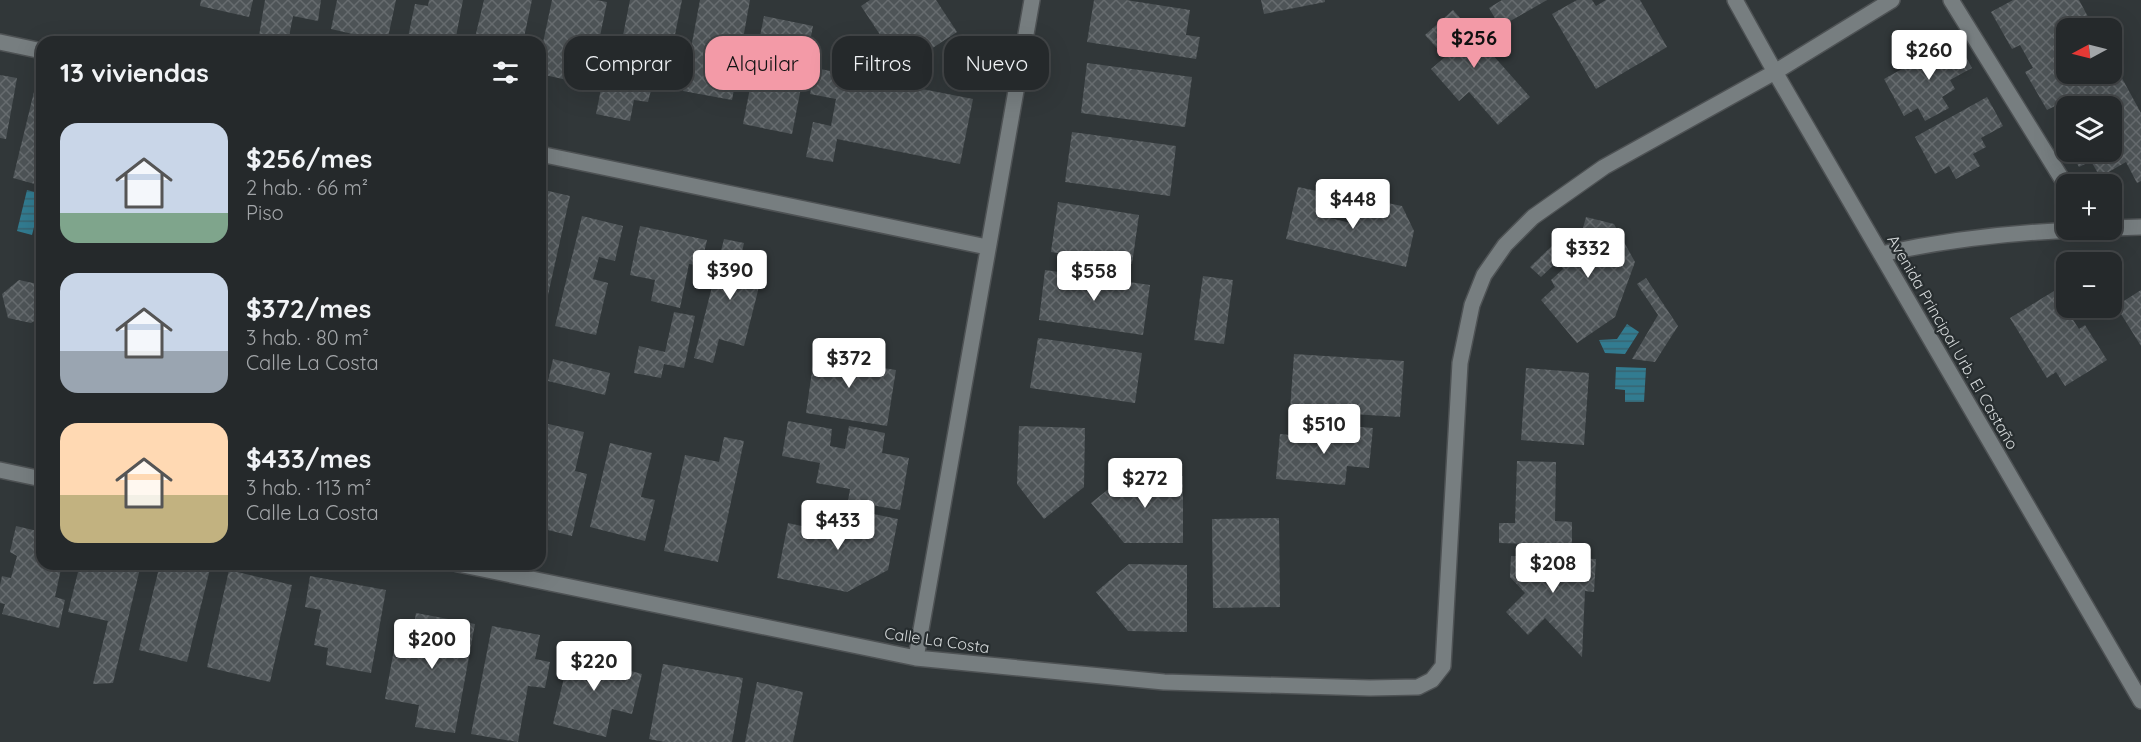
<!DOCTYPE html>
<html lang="es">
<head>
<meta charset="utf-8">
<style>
	:root { --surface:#25292b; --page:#2d3133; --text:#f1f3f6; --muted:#a3a6a9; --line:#424547; --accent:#f39aa7 }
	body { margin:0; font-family:Quicksand,sans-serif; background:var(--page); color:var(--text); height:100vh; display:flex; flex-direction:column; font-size:22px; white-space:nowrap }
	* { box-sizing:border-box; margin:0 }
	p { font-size:20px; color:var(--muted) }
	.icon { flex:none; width:33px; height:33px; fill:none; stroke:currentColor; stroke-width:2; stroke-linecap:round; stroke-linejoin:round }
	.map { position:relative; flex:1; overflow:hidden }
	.drawer { position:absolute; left:36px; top:36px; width:510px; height:534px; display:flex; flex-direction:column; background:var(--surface); border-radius:18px; box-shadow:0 6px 24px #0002,0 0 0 2px var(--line) }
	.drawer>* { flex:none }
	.guide { position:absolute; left:564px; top:36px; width:570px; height:54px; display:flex; gap:12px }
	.needle { width:39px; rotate:263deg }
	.fabs { position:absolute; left:2056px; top:18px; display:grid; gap:12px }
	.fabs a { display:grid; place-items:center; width:66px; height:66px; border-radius:12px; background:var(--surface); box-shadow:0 6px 24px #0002,0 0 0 2px var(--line); font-size:30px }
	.price { position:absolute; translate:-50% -51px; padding:0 14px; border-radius:6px; background:#fff; color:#222; font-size:20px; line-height:39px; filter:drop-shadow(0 2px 3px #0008) }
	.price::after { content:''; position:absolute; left:50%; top:36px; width:18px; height:14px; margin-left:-9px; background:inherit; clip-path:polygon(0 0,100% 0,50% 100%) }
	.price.current { background:var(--accent); color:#111 }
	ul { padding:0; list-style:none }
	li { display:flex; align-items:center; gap:18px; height:150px; padding:0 24px }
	li span { display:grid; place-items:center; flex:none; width:168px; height:120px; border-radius:18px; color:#555 }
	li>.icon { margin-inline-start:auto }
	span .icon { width:72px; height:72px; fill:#fffc; stroke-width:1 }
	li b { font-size:26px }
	h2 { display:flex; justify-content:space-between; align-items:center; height:72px; padding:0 24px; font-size:26px }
	.chip { padding:0 21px; border-radius:18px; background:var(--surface); box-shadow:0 6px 24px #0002,0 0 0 2px var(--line); font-size:21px; line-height:54px }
	.chip.current { background:var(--accent); color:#111 }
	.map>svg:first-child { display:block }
</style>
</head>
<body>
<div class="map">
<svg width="2141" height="742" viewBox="0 0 2141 742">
	<defs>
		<pattern id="water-rules" width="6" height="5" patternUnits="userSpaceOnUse" patternTransform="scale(1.5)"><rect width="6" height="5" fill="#327c91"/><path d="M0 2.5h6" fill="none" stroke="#386471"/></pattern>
		<pattern id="building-cross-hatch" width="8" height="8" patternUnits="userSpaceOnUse" patternTransform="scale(1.5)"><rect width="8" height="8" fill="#4e5457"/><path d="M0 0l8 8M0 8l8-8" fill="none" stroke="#676c6f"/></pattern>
	</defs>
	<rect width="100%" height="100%" fill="#313739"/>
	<!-- water -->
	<path fill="url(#water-rules)" d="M27,190L42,194V207H39L32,235L17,231Z
		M1627,324L1639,332L1625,354L1605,353L1599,340L1617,339Z
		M1616,367L1646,368L1644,402H1625V390L1615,389Z"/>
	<!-- building -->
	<path fill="url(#building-cross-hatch)" d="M201,0H253L249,17L200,6Z
		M265,0H321L318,21L293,16L288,42H258Z
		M337,0H396L387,42H356L357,35L331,29Z
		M429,0H463L455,42H407L415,4L428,6Z
		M484,0H532L523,42H474Z
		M552,0H596L607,2L590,85L540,74V57Z
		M630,0H682L664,89L652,86L648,102L634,100L630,121L596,114L603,79L614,81Z
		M700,0H750L732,100L683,91Z
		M870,0H936L957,32L902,68L861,6Z
		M1094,0H1126L1190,10L1186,35L1200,37L1196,59L1087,42Z
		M1261,0H1325V2L1264,14Z
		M1502,0H1547L1500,27L1489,8Z
		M1577,0H1592L1596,6L1606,0H1640L1667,47L1596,89L1552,14Z
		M2013,0H2079L2094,28H2067V74H2112V60L2141,113V181L2137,183L2126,162L2100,177L2091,161L2079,167L2071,152H2112V106H2067V127L2055,106L2047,110L2025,72L2033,68L2020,45L2012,49L1991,12Z
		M1453,10L1530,97L1498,125L1469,92L1459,101L1431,69L1445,57L1425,35Z
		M764,16L813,26L792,134L743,124Z
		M1956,39L1972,68L1950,80L1955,89L1942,97L1949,108L1925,121L1918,108L1904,116L1884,79Z
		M1087,63L1192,77L1185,127L1081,113Z
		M815,68L973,99L960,164L837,139L833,162L806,157L813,122L831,126L836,99L810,94Z
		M0,75L17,78L6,139L0,138Z
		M34,92L42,94V186L13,178Z
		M1987,97L2003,126L1981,138L1986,147L1973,154L1980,166L1956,179L1949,166L1935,174L1915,137Z
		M1072,132L1176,146L1170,196L1065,182Z
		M1298,187L1326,193L1321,216L1351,223L1378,201L1402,206L1414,231L1406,267L1286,239Z
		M540,189L570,196L548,295L540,294Z
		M1058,202L1139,215L1132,264L1051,252Z
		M582,216L623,226L615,261L599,257L593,279L608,283L596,335L555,326Z
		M1586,217L1614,224L1635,262L1615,317L1577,343L1541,300L1555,287L1551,280L1563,269L1558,261L1541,277L1530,267L1556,242L1563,250L1569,245L1577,250Z
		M640,226L707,240L701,266L689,264L680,308L651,301L655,280L630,275Z
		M724,239L744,243L741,257L765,263L744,346L719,339L713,363L694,358Z
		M1045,270L1150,285L1143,335L1039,320Z
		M1203,276L1233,280L1224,344L1194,340Z
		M1646,278L1678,326L1655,362L1632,359L1658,315L1637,284Z
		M19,280L42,285V316L31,323L8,318L2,294Z
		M2141,290V346L2116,306Z
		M2054,291L2079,329L2085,325L2107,360L2065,386L2056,372L2047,378L2010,318Z
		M674,312L695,316L684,368L664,364L661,378L634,373L639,346L665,352Z
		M1038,338L1142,353L1135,403L1030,388Z
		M816,344L843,348L841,361L896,370L887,426L806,413Z
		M1294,354L1404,361L1400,417L1290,410Z
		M553,359L610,373L605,395L548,381Z
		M1526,368L1589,373L1584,445L1521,440Z
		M788,421L832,429L830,446L845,449L849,426L885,433L882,453L909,458L900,510L848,501L850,489L816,483L820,463L782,456Z
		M544,423L584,432L575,471L587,474L572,536L540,528V440Z
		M1322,424L1373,428L1369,468L1347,466L1345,485L1276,479L1280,434L1321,438Z
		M1019,426L1085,428L1084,487L1044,519L1017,484Z
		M724,437L744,441L718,562L664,551L685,455L719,462Z
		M610,443L652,453L641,497L655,500L645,541L590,527Z
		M1517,461L1556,462L1555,521L1572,522V545L1499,543V523H1515Z
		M1125,476H1183V543H1124L1091,503Z
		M859,511L898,519L888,570L847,592L777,578L788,523L806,527L809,513L856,523Z
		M1279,518L1280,607L1213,608L1212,519Z
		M16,526L42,532V564H62L55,597L65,600L59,628L2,614L5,604L0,603V585L2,576L11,578L17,556L10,552Z
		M1511,556L1596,559L1594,592L1585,591L1582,657L1545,618L1528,635L1506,612L1525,593L1510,577Z
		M80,564H141L113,683L93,684L108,621L68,612Z
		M160,564L211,565L187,662L139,650Z
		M1129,564L1187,565V632L1128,631L1096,592Z
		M229,570L292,585L270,682L207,667Z
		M310,576L386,590L371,673L326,665L328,648L314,645L321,610L305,607Z
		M416,613L475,624L455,733L415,727L419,705L385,699L397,633L412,636Z
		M492,626L540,635L535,659L550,662L545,688L528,686L518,742L471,734Z
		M572,644L604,652L601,663L642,674L632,714L612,709L606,737L553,724Z
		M663,664L743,678L732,742H665L649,739Z
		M757,682L803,692L793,742H745Z"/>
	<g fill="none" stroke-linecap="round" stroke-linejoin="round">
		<defs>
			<path id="minor" d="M1735,0L1775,72L2141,701
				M1951,0L2065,184
				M0,42L42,51
				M540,154L987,247
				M2112,228L2141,227
				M1881,254C1946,240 2014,232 2080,230
				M0,470L42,479
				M458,564L916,658L1164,682L1370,688L1418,687L1432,680L1443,666L1460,363L1472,305L1484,275L1505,245L1533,217L1604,167L1775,72L1892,0
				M916,658L1032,0"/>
		</defs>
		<!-- minor casing -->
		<use href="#minor" stroke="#4e5254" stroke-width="18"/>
		<!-- minor -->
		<use href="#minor" stroke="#777e80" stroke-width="15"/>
	</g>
	<g text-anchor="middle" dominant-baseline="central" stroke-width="4.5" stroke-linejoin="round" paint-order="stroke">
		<!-- street labels -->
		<g font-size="16" fill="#d5d9da" stroke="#272d2f">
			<text transform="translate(1953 342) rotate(60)">Avenida Principal Urb. El Castaño</text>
			<text transform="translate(937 640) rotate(8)">Calle La Costa</text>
		</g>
	</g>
</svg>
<div class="fabs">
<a><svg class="needle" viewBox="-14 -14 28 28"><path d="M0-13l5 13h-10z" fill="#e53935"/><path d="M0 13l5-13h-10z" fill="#a3a6a9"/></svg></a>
<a><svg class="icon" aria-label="layers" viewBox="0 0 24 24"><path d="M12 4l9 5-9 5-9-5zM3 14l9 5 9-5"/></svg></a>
<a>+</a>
<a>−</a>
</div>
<b class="price current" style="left:1474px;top:69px">$256</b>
<b class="price" style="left:1929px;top:81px">$260</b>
<b class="price" style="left:1353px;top:230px">$448</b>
<b class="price" style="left:1588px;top:279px">$332</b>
<b class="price" style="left:730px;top:301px">$390</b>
<b class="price" style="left:1094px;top:302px">$558</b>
<b class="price" style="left:849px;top:389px">$372</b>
<b class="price" style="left:1324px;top:455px">$510</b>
<b class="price" style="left:1145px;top:509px">$272</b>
<b class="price" style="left:838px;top:551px">$433</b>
<b class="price" style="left:1553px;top:594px">$208</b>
<b class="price" style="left:432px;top:670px">$200</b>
<b class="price" style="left:594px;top:692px">$220</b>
<div class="guide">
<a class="chip">Comprar</a>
<a class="chip current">Alquilar</a>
<a class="chip">Filtros</a>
<a class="chip">Nuevo</a>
</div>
<section class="drawer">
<h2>13 viviendas<svg class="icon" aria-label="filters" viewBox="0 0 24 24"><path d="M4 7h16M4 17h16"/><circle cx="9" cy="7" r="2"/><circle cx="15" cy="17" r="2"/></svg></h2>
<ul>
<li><span style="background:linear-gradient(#c9d6e8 75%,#7fa58c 0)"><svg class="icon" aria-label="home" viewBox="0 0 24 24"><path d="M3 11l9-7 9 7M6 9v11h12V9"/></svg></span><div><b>$256/mes</b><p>2 hab. · 66 m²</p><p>Piso</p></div></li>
<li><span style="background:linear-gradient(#c9d6e8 65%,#9aa5b1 0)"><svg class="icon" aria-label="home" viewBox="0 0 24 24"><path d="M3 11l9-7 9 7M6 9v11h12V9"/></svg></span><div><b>$372/mes</b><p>3 hab. · 80 m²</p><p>Calle La Costa</p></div></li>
<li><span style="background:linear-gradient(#ffd9b3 60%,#c2b280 0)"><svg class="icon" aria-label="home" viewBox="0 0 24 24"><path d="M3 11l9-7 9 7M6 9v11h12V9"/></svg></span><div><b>$433/mes</b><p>3 hab. · 113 m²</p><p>Calle La Costa</p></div></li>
</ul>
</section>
</div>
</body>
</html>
